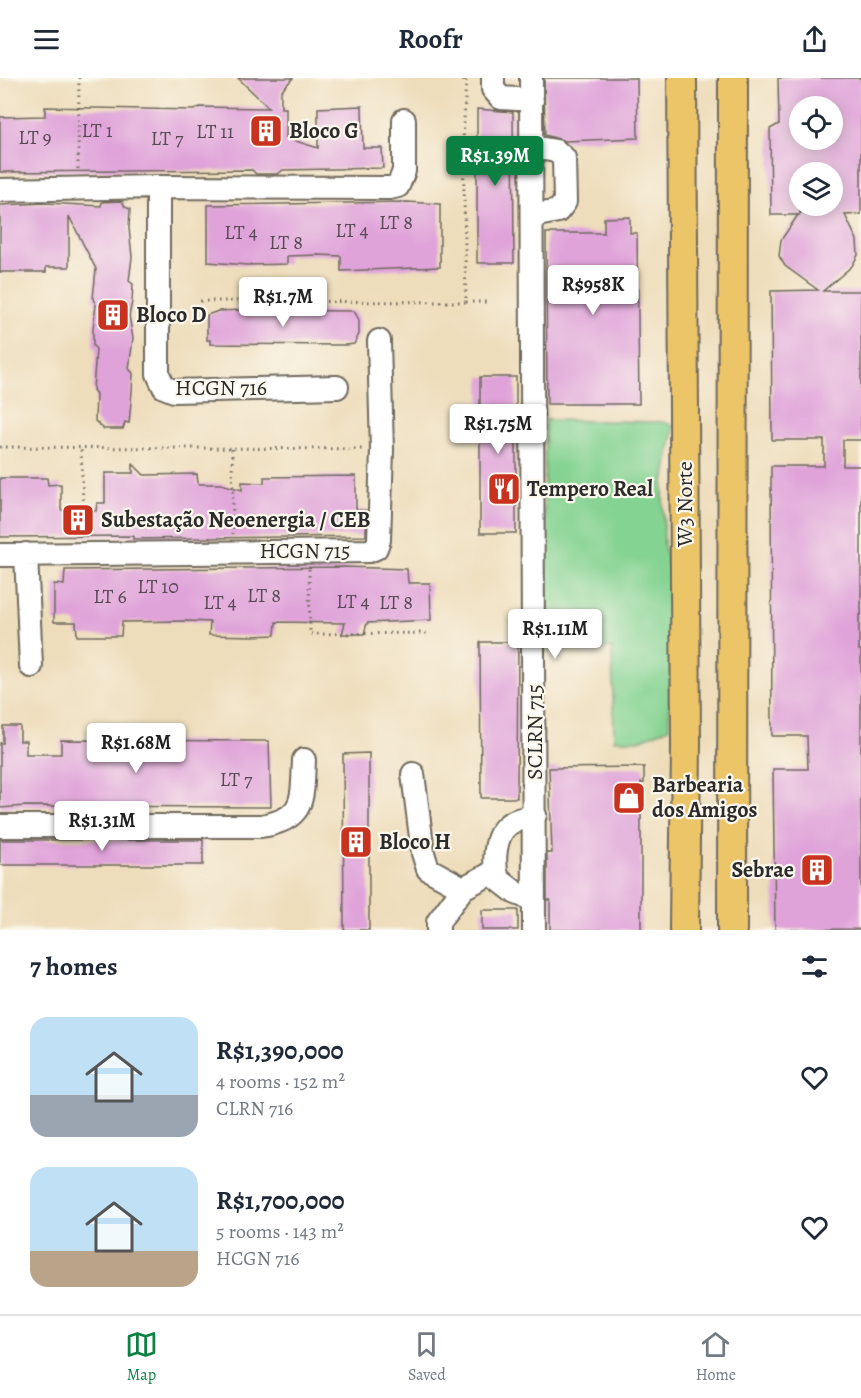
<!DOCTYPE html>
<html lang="en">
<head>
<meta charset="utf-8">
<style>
	:root { --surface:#fff; --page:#f2f2f3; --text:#1f2937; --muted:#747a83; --line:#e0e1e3; --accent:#0b8043 }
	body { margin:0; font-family:Alegreya,serif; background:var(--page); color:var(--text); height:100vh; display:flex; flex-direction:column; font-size:22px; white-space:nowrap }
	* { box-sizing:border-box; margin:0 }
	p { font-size:20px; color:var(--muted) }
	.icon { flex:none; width:33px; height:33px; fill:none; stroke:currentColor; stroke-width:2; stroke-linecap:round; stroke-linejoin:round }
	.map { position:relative; height:852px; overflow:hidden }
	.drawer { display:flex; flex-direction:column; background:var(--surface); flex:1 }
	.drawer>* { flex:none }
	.controls { position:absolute; left:789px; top:18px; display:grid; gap:12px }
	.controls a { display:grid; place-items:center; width:54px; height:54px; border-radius:50%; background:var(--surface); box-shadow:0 3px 15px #0003; font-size:30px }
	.price { position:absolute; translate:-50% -51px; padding:0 14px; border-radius:6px; background:#fff; color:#222; font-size:20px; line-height:39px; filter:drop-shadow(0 2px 3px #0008) }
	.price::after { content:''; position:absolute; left:50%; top:36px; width:18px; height:14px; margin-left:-9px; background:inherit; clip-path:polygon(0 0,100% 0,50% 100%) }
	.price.active { background:var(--accent); color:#fff }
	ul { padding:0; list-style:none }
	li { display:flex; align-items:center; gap:18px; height:150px; padding:0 30px }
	li span { display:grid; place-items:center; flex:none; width:168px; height:120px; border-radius:18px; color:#555 }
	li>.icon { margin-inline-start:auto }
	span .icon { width:72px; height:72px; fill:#fffc; stroke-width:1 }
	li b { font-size:26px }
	h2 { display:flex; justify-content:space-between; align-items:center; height:72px; padding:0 30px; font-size:26px }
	header { display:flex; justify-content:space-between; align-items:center; height:78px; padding:0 30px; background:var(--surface); font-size:27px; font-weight:600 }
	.tab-bar { display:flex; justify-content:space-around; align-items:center; height:84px; border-top:2px solid var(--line); background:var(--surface); font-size:16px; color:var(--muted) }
	.tab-bar a { display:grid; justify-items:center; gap:3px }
	.tab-bar .active { color:var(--accent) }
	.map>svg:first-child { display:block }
</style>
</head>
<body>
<header><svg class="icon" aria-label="menu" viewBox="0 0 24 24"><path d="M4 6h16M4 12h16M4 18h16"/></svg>Roofr<svg class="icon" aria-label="share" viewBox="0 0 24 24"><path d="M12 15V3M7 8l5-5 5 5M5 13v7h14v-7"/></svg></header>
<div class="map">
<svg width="861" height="852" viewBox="0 0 861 852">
	<rect width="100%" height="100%" fill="#fbf7ec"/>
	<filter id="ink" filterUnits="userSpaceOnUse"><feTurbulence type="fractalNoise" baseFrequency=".0167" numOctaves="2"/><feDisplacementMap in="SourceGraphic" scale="12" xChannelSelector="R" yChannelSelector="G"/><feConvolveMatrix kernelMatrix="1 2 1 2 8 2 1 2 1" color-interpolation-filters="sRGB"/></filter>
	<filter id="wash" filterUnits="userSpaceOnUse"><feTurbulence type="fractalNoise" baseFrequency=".008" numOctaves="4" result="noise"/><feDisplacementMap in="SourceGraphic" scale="24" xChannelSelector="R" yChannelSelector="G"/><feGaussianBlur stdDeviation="1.35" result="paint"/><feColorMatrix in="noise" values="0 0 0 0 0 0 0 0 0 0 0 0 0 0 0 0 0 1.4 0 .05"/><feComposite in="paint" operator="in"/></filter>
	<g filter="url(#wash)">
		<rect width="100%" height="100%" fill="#edb"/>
		<!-- green -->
		<path fill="#85d392" stroke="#587f5e" stroke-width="1.5" d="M545,342L662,344L674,348L663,410L664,469L673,509L669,650L639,662H614L612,570L543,573Z"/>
		<g id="blocks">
			<!-- building -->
			<path fill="#dfa2d9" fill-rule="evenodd" d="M238,0H293L281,13V30H286V60L318,70V30L362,28L363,70H382L383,90L283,92L278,96H256L252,92L0,94V39L45,38V29L194,32L200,29L269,30Z
				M544,0H637L638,60L565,63L545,57Z
				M778,0H861V136L845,137L857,162L858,177L852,188L823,213H861V362H843V388H861V537H859V572H861V851L775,852L773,691H808L807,658H772L771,388H824V362H772L771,213L818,212L785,188L779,178L781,162L798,137H771L770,51L779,46ZM800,28H832V62H800ZM800,94H832V128H805L800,136Z
				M477,31L513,34L514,185H477Z
				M122,123L125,129L130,131L129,150L132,179L129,203L133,206L132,224L129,238L133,260L129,291L133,295L132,313L129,345L125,344L123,351H104L95,343L96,316L93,312L96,271L93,268V250L96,227L93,221L96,191L69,138V189H46V194H0V127L46,125L101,128L102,124Z
				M407,124L440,126V189L341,193V178L319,177L287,178V186L248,187L208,184V127Z
				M630,139V155H637L639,326H547L546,155H604V140Z
				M243,232L354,233L359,242V256L354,266L346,267L210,266V262H207V237L218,233Z
				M480,299H516V455H480Z
				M133,386L144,397L197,396L198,406H221L242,412V404L264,405V399L356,398V432H366V458L133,461V458L0,459V400H47L48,407L61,406V432L96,433L97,425H105V395H133Z
				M343,489L407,491L408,505H430L431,542L367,545L364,556H342L345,545L276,544L275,557L253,558L209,557L210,544L186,543L122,544L121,558H77L76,544H54V506L64,507L65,492Z
				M480,564H518L517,720H481Z
				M3,648H20V663H26V676H61V662L269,663L271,729L26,728L0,730V665H3Z
				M369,675V852H344L343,676Z
				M644,689V705H641V852H550V822H547V775H552L549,690Z
				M0,762H203V787H0Z
				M482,832H518V852H482Z"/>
		</g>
	</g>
	<g filter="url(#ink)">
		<use href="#blocks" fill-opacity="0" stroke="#6f695d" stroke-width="1.5"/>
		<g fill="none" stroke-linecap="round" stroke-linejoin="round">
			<defs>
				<path id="minor" d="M493,0V11L501,20L532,22
					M531,0L534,852
					M532,69L556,73L564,80L565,124L558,133L532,138
					M158,109V296L164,309L174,313L337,309
					M0,112L158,109L390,110L398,108L404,93V42
					M26,476L31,588
					M0,477L369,473L376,470L379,462L382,372L379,263
					M413,696L423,775L428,791L463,810
					M0,748H261C306,741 302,721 304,682
					M534,822L516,815L498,801C493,786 494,757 508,747C515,741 527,740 535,737
					M438,852V844L463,810L496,793"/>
				<path id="major" d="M682,0L686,666L684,852
					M732,852L733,0"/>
			</defs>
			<!-- minor casing -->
			<use href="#minor" stroke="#6f695d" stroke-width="26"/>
			<!-- major casing -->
			<use href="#major" stroke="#6f695d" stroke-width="32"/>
			<!-- path -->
			<path stroke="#6f695d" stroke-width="3" stroke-dasharray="1.5 4.5" stroke-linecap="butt" d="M457,0L465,3
				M78,91L79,0
				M200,223L466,224L463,64L466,0
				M466,224H487
				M0,369L364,371
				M232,371L233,456
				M81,457L84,452L81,370
				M309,491L310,556L431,555"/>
			<!-- minor -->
			<use href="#minor" stroke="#fff" stroke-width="22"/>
			<!-- major -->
			<use href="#major" stroke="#edc569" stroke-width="28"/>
		</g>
	</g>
	<!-- icons -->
	<defs>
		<symbol id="building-square" viewBox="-11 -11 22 22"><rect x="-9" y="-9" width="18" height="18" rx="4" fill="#c8321e" stroke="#fbf7ec"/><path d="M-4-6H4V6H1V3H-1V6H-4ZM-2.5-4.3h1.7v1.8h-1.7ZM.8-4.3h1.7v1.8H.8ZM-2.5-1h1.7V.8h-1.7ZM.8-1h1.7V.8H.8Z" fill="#fff"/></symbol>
		<symbol id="restaurant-square" viewBox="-11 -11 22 22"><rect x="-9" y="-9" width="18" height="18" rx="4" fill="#c8321e" stroke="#fbf7ec"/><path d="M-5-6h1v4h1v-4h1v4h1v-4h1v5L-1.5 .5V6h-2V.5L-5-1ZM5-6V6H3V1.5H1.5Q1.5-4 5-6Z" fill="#fff"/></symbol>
		<symbol id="shop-square" viewBox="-11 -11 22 22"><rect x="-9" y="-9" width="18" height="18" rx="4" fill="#c8321e" stroke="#fbf7ec"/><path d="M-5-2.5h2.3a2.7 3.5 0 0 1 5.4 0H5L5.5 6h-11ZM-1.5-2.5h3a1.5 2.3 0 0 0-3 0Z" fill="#fff"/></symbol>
	</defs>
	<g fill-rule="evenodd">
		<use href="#building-square" x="247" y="34" width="38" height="38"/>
		<use href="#building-square" x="94" y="218" width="38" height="38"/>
		<use href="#restaurant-square" x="485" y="392" width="38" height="38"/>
		<use href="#building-square" x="59" y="423" width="38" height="38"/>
		<use href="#shop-square" x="610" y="701" width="38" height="38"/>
		<use href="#building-square" x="337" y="745" width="38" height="38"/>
		<use href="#building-square" x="798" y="773" width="38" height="38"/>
	</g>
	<g text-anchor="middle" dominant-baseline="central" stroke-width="4.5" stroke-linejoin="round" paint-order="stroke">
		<!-- number labels -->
		<g font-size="20" fill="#584956">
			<text x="97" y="52">LT 1</text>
			<text x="215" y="53">LT 11</text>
			<text x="35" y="59">LT 9</text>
			<text x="167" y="60">LT 7</text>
			<text x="396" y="144">LT 8</text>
			<text x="352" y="152">LT 4</text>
			<text x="241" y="154">LT 4</text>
			<text x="286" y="164">LT 8</text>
			<text x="158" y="508">LT 10</text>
			<text x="264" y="517">LT 8</text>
			<text x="110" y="518">LT 6</text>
			<text x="353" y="523">LT 4</text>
			<text x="220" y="524">LT 4</text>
			<text x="396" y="524">LT 8</text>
			<text x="236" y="701">LT 7</text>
		</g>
		<!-- poi labels -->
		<g font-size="22" font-weight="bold" fill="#2b2b2b" stroke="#fbf7ec" text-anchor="start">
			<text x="289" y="53">Bloco G</text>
			<text x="136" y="237">Bloco D</text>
			<text x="527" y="411">Tempero Real</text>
			<text x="101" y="442">Subestação Neoenergia / CEB</text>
			<text x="652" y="707">Barbearia<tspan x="652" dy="25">dos Amigos</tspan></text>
			<text x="379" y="764">Bloco H</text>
			<text x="794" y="792" text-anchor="end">Sebrae</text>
		</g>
		<!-- street labels -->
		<g font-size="22" fill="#2b2b2b" stroke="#fbf7ec">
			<text x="221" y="310">HCGN 716</text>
			<text transform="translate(685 426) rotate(-90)">W3 Norte</text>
			<text x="305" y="473">HCGN 715</text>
			<text transform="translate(535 654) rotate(-90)">SCLRN 715</text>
		</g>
	</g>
</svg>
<div class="controls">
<a><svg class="icon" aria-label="locate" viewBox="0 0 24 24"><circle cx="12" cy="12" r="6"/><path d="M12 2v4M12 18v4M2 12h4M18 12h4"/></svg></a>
<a><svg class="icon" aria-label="layers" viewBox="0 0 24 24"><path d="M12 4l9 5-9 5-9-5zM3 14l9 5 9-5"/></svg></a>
</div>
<b class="price active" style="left:495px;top:109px">R$1.39M</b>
<b class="price" style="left:593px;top:238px">R$958K</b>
<b class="price" style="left:283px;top:250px">R$1.7M</b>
<b class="price" style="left:498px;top:377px">R$1.75M</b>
<b class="price" style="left:555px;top:582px">R$1.11M</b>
<b class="price" style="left:136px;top:696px">R$1.68M</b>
<b class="price" style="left:102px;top:774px">R$1.31M</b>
</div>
<section class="drawer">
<h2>7 homes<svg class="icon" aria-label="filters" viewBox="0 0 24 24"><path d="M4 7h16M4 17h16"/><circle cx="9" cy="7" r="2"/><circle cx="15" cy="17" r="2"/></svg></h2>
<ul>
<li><span style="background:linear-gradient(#bfe0f5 65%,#9aa5b1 0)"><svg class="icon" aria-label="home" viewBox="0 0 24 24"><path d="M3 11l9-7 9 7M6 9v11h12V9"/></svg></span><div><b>R$1,390,000</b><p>4 rooms · 152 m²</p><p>CLRN 716</p></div><svg class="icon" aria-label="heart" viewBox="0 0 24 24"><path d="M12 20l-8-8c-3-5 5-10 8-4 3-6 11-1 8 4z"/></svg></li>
<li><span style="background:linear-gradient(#bfe0f5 70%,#b9a48a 0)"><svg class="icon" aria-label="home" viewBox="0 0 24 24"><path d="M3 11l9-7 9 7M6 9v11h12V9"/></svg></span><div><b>R$1,700,000</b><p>5 rooms · 143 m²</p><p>HCGN 716</p></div><svg class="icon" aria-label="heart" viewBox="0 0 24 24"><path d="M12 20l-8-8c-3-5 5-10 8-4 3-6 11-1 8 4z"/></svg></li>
</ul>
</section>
<nav class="tab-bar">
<a class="active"><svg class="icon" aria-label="map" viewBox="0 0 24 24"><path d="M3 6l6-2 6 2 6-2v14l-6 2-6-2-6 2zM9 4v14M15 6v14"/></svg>Map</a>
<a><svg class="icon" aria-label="saved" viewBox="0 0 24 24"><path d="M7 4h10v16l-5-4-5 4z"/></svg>Saved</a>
<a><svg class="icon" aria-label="home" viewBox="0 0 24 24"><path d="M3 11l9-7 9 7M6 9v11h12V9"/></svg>Home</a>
</nav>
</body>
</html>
